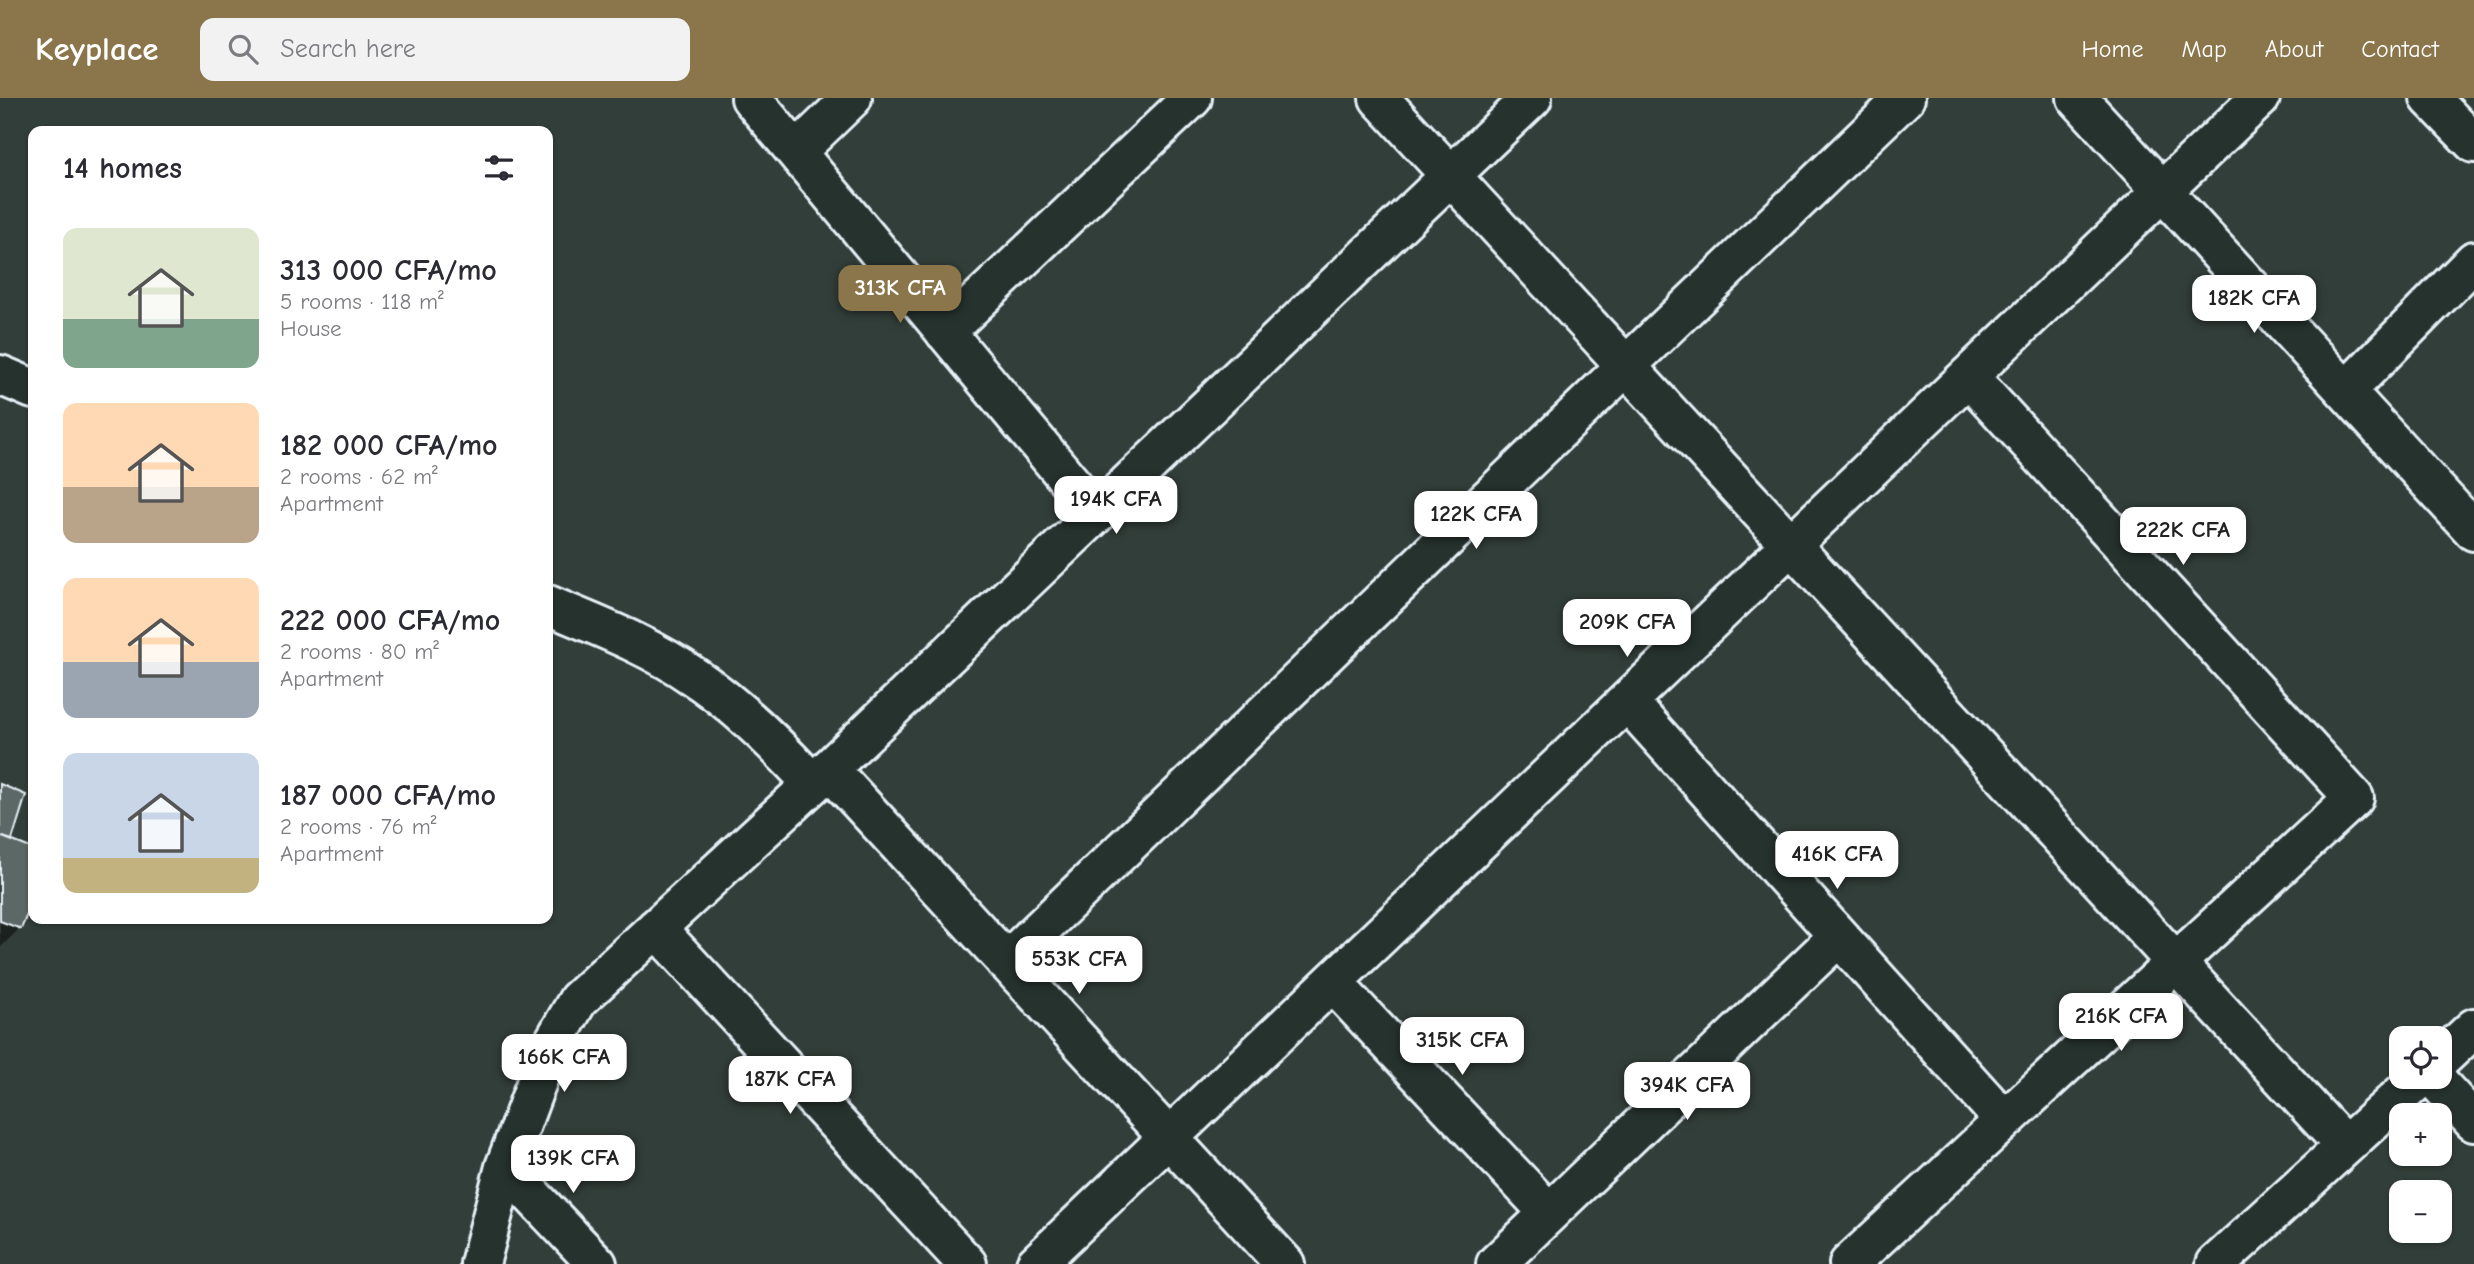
<!DOCTYPE html>
<html lang="en">
<head>
<meta charset="utf-8">
<style>
	:root { --surface:#fff; --page:#f2f2f3; --text:#2b2b33; --muted:#7c7c81; --accent:#8a764a }
	body { margin:0; font-family:"Comic Neue",sans-serif; background:var(--page); color:var(--text); height:100vh; display:flex; flex-direction:column; font-size:26px; white-space:nowrap }
	* { box-sizing:border-box; margin:0 }
	p { font-size:23px; color:var(--muted) }
	.icon { flex:none; width:38px; height:38px; fill:none; stroke:currentColor; stroke-width:2; stroke-linecap:round; stroke-linejoin:round }
	.map { position:relative; flex:1; overflow:hidden }
	.side { position:absolute; left:28px; top:28px; width:525px; height:798px; display:flex; flex-direction:column; background:var(--surface); border-radius:14px; box-shadow:0 2px 5px #0004 }
	.side>* { flex:none }
	.tools { position:absolute; left:2389px; top:928px; display:grid; gap:14px }
	.tools a { display:grid; place-items:center; width:63px; height:63px; border-radius:14px; background:var(--surface); box-shadow:0 2px 5px #0004; font-size:35px }
	.price { position:absolute; translate:-50% -60px; padding:0 16px; border-radius:14px; background:#fff; color:#222; font-size:23px; line-height:46px; filter:drop-shadow(0 2px 4px #0008) }
	.price::after { content:''; position:absolute; left:50%; top:42px; width:21px; height:16px; margin-left:-10px; background:inherit; clip-path:polygon(0 0,100% 0,50% 100%) }
	.price.active { background:var(--accent); color:#fff }
	ul { padding:0; list-style:none }
	li { display:flex; align-items:center; gap:21px; height:175px; padding:0 35px }
	li span { display:grid; place-items:center; flex:none; width:196px; height:140px; border-radius:14px; color:#555 }
	li>.icon { margin-inline-start:auto }
	span .icon { width:84px; height:84px; fill:#fffc; stroke-width:1 }
	li b { font-size:30px }
	h2 { display:flex; justify-content:space-between; align-items:center; height:84px; padding:0 35px; font-size:30px }
	header { display:flex; align-items:center; gap:42px; box-sizing:border-box; height:98px; padding:0 35px; background:var(--accent); color:#fff }
	header strong { font-size:33px }
	nav { display:flex; gap:38px; margin-inline-start:auto; font-size:24px }
	.search { width:490px; height:63px; background:var(--page); display:flex; align-items:center; gap:18px; box-sizing:border-box; padding:0 24px; border-radius:14px; color:var(--muted); font-size:26px }
	.map>svg:first-child { display:block }
</style>
</head>
<body>
<header>
<strong>Keyplace</strong>
<div class="search"><svg class="icon" aria-label="search" viewBox="0 0 24 24"><circle cx="10" cy="10" r="6"/><path d="M15 15l6 6"/></svg>Search here</div>
<nav><a>Home</a><a>Map</a><a>About</a><a>Contact</a></nav>
</header>
<div class="map">
<svg width="2474" height="1166" viewBox="0 0 2474 1166">
	<rect width="100%" height="100%" fill="#323e39"/>
	<filter id="ink" filterUnits="userSpaceOnUse"><feTurbulence type="fractalNoise" baseFrequency=".0143" numOctaves="2"/><feDisplacementMap in="SourceGraphic" scale="14" xChannelSelector="R" yChannelSelector="G"/><feConvolveMatrix kernelMatrix="1 2 1 2 8 2 1 2 1" color-interpolation-filters="sRGB"/></filter>
	<g filter="url(#ink)">
		<!-- shadow -->
		<path fill="#0007" d="M0,688L24,698L9,743L33,753V797L20,830L0,850Z"/>
		<!-- building -->
		<path fill="#5c6865" stroke="#e8f1f8" stroke-width="2" d="M0,686L26,697L12,742L0,738Z
			M0,738L33,751V802L21,831L0,823Z"/>
		<g fill="none" stroke-linecap="round" stroke-linejoin="round">
			<defs>
				<path id="minor" d="M751,0L1096,415
					M1379,0L2345,1048
					M2077,0L2474,433
					M2430,0L2474,45
					M796,54L852,0
					M945,234L1192,0
					M0,277L33,291
					M2346,293L2474,163
					M548,507C597,528 649,547 693,578C737,607 777,647 813,686
					M1627,603L2004,1022
					M829,671L1285,1166
					M656,830L967,1166
					M1006,864L1905,0
					M1332,884L1549,1115
					M2440,962L2474,930
					M2432,978L2474,1024
					M505,1069L597,1166
					M480,1166L505,1069L548,954L578,902L813,686L1532,0
					M1036,1166L2260,0
					M1496,1166L1838,839
					M1849,1166L2354,700L1968,278
					M2216,1166L2422,978"/>
			</defs>
			<!-- minor casing -->
			<use href="#minor" stroke="#e8f1f8" stroke-width="44"/>
			<!-- minor -->
			<use href="#minor" stroke="#26332d" stroke-width="38"/>
		</g>
	</g>
</svg>
<div class="tools">
<a><svg class="icon" aria-label="locate" viewBox="0 0 24 24"><circle cx="12" cy="12" r="6"/><path d="M12 2v4M12 18v4M2 12h4M18 12h4"/></svg></a>
<a>+</a>
<a>−</a>
</div>
<b class="price active" style="left:900px;top:227px">313K CFA</b>
<b class="price" style="left:2254px;top:237px">182K CFA</b>
<b class="price" style="left:1116px;top:438px">194K CFA</b>
<b class="price" style="left:1476px;top:453px">122K CFA</b>
<b class="price" style="left:2183px;top:469px">222K CFA</b>
<b class="price" style="left:1627px;top:561px">209K CFA</b>
<b class="price" style="left:1837px;top:793px">416K CFA</b>
<b class="price" style="left:1079px;top:898px">553K CFA</b>
<b class="price" style="left:2121px;top:955px">216K CFA</b>
<b class="price" style="left:1462px;top:979px">315K CFA</b>
<b class="price" style="left:564px;top:996px">166K CFA</b>
<b class="price" style="left:790px;top:1018px">187K CFA</b>
<b class="price" style="left:1687px;top:1024px">394K CFA</b>
<b class="price" style="left:573px;top:1097px">139K CFA</b>
<section class="side">
<h2>14 homes<svg class="icon" aria-label="filters" viewBox="0 0 24 24"><path d="M4 7h16M4 17h16"/><circle cx="9" cy="7" r="2"/><circle cx="15" cy="17" r="2"/></svg></h2>
<ul>
<li><span style="background:linear-gradient(#dfe7d0 65%,#7fa58c 0)"><svg class="icon" aria-label="home" viewBox="0 0 24 24"><path d="M3 11l9-7 9 7M6 9v11h12V9"/></svg></span><div><b>313 000 CFA/mo</b><p>5 rooms · 118 m²</p><p>House</p></div></li>
<li><span style="background:linear-gradient(#ffd9b3 60%,#b9a48a 0)"><svg class="icon" aria-label="home" viewBox="0 0 24 24"><path d="M3 11l9-7 9 7M6 9v11h12V9"/></svg></span><div><b>182 000 CFA/mo</b><p>2 rooms · 62 m²</p><p>Apartment</p></div></li>
<li><span style="background:linear-gradient(#ffd9b3 60%,#9aa5b1 0)"><svg class="icon" aria-label="home" viewBox="0 0 24 24"><path d="M3 11l9-7 9 7M6 9v11h12V9"/></svg></span><div><b>222 000 CFA/mo</b><p>2 rooms · 80 m²</p><p>Apartment</p></div></li>
<li><span style="background:linear-gradient(#c9d6e8 75%,#c2b280 0)"><svg class="icon" aria-label="home" viewBox="0 0 24 24"><path d="M3 11l9-7 9 7M6 9v11h12V9"/></svg></span><div><b>187 000 CFA/mo</b><p>2 rooms · 76 m²</p><p>Apartment</p></div></li>
</ul>
</section>
</div>
</body>
</html>
